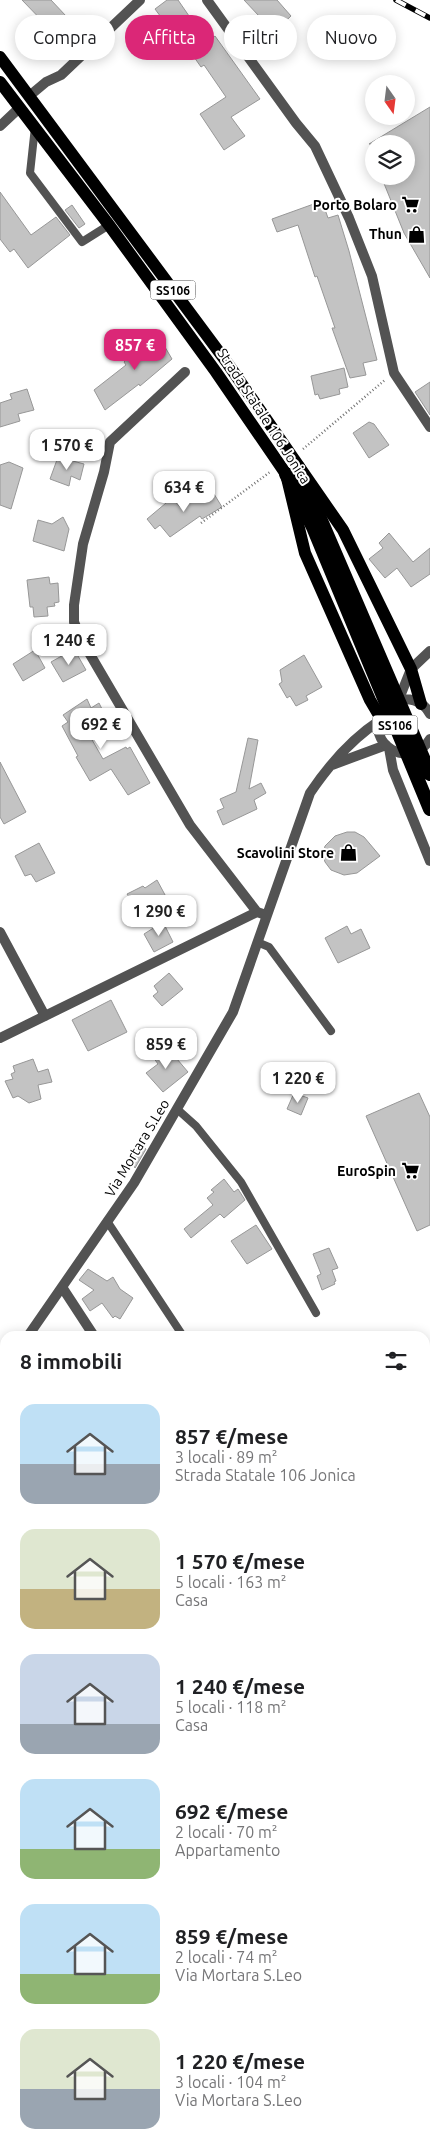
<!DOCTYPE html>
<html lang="it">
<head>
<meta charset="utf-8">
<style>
	:root { --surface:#fff; --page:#f6f6f6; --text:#202124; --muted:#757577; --accent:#db2777 }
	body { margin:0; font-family:Ubuntu,sans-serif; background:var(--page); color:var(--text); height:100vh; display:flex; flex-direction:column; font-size:19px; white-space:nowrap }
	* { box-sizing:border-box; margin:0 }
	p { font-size:16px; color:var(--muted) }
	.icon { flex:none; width:28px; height:28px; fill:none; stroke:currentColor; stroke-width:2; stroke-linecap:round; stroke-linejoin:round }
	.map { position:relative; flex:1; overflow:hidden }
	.drawer { position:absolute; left:0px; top:1331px; width:430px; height:821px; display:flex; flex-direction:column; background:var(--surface); border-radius:15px 15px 0 0; box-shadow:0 2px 12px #0003 }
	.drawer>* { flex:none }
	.banner { position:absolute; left:15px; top:15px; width:400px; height:45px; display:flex; gap:10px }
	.needle { width:32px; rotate:166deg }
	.controls { position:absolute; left:365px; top:75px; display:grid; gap:10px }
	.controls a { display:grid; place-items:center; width:50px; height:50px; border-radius:50%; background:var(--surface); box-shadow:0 2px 12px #0003; font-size:25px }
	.price { position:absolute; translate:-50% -42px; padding:0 11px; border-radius:10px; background:#fff; color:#222; font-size:16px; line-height:32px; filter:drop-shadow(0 1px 2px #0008) }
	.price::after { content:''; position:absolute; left:50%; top:30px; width:15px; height:11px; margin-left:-8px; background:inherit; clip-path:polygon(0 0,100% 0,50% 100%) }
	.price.selected { background:var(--accent); color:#fff }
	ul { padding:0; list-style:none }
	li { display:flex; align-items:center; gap:15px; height:125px; padding:0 20px }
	li span { display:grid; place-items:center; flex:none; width:140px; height:100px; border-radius:15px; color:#555 }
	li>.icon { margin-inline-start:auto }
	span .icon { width:60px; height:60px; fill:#fffc; stroke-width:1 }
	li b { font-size:21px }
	h2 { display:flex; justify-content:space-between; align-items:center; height:60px; padding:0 20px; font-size:21px }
	.tag { padding:0 18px; border-radius:22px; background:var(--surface); box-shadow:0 2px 12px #0003; font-size:18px; line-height:45px }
	.tag.selected { background:var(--accent); color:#fff }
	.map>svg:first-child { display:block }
</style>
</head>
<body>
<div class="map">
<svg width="430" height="2152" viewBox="0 0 430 2152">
	<rect width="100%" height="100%" fill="#fff"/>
	<!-- building -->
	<path fill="#c3c3c3" stroke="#979797" d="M22,0H51L66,16L51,30Z
		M167,0H178L207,42L215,36L260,99L231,117L245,136L224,150L200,114L226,97L204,65L201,67L194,57L200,53L189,37L178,40L155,9Z
		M244,0H277L291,16L274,32Z
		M430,107V278L404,233L381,176H406V144H369Z
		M0,192L31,235L56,217L70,235L28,268L14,249L10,252L0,239Z
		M322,201L328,218L338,215L349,251L377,360L363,363L366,375L350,378L332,328H335L317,276L315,277L298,225L277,232L272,219Z
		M72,205L85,224L79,228L65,210Z
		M155,330L172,359L140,386L139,384L105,410L94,390L126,365L124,362Z
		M344,368L348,387L339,389L340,394L320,399L318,394L315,395L311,376Z
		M430,382V415L415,392Z
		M27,389L34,410L18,414L20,421L0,427V403L12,399L10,394Z
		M369,422L374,424L389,445L369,458L353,433Z
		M58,457L84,464L80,480L71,476L69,486L50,479Z
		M9,462L23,468L11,509L0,505V465Z
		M211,489L222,507L202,519L200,516L170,537L160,525L155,529L147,519L172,498L180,507Z
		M63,517L69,529L64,551L33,541L38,520L52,524Z
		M389,533L413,562L430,548V574L411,587L397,568L385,578L369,559L383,548L379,543Z
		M49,577L50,584L58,583L59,602L54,603L55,606L47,607L48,616L34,617L33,607H30L27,580Z
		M74,649L86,670L63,682L51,662Z
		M35,650L45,668L23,681L13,664Z
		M304,655L322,687L306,696L308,700L296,706L290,696L287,698L279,684L282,682L280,670Z
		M87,699L91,708L99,703L107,719L87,731L103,759L126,747L127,749L130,747L150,783L128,795L111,769L90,781L76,757L78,756L62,726L68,722L63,715Z
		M248,738L258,740L249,789L261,783L266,793L254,800L257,809L223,825L217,811L224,808L220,799L236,792Z
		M0,762L26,812L4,824L0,817Z
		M347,832H355L364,837L380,856L357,873L344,875L331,870L325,862L323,855L325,846L335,836Z
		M39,843L55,873L36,882L31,874L25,876L15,856Z
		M157,880L171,906L158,914L152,900L134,910L127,898L129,897L127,894L143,886L145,888Z
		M163,922L173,942L154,952L144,934Z
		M347,926L351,934L361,929L370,948L338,963L325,938Z
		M169,973L183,989L162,1006L153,996L158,992L154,986Z
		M111,1000L127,1032L88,1051L72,1020Z
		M166,1046L188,1072L163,1092L146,1073L158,1064L153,1057Z
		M33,1059L38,1072L48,1069L52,1082L38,1085L41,1099L29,1103L18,1096L13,1098L5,1081L13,1079L11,1074L15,1072L13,1066Z
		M294,1093L308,1098L301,1115L287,1109Z
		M419,1093L430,1117V1225L417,1231L366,1116Z
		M139,1144L146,1149L135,1168L130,1159Z
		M224,1179L234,1192L238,1189L245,1200L224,1218L220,1214L191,1238L184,1229L213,1205L207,1198L214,1192L211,1190Z
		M256,1225L272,1249L247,1264L231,1241Z
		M329,1248L338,1268L332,1270L336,1281L334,1282L335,1284L322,1290L317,1276L321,1274L313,1254Z
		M88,1269L107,1281L113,1277L120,1289L133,1298L120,1319L115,1316L113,1318L102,1303L90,1311L82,1299L94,1290L79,1280Z"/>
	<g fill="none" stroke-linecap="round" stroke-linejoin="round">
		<!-- path -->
		<path stroke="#757575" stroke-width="2.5" stroke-dasharray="1 2.5" stroke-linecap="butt" d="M303,449L385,380
			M201,523L270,472"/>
		<!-- service -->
		<path stroke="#535353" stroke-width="8" d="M35,127L30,173L82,242L109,225
			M257,942L269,947L331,1031
			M177,1109L196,1126L241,1182L316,1313
			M107,1221L183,1336"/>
		<!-- minor -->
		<path stroke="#535353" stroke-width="10" d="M34,92L46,82L61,75L140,0
			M0,126L15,112
			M185,372L110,442L104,472L83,544L74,605V622L81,639L190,825L257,912
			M389,748L393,770L430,861
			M332,765L386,745
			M0,932L45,1016
			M0,1038L257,912L263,914
			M62,1287L94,1336
			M28,1336L134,1183L233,1012L310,793C329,765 350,740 379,721
			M0,1377L5,1370
			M0,1748L5,1755
			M425,1836L430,1828
			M0,2086L5,2085"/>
		<!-- tertiary -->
		<path stroke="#535353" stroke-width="10" d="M207,0L296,123L315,146L349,218L372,276L394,373L430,427
			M399,699L411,669L430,651
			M393,702C407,696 423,700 430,714
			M382,711C364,745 411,771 430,739"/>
		<!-- primary -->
		<path stroke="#000" stroke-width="12" d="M0,57L228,364L343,530L411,669L421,704
			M0,82L109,225L216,372L286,474L305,553L370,700L380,717"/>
		<!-- trunk -->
		<path stroke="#000" stroke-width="14" d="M298,467L430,774
			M286,474L313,527L430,809"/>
		<defs>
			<path id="rail" d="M396,0L430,18"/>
		</defs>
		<!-- rail casing -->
		<use href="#rail" stroke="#000" stroke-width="5.5"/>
		<!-- rail -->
		<use href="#rail" stroke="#fff" stroke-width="4" stroke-dasharray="11" stroke-linecap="butt"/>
	</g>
	<!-- icons -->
	<defs>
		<symbol id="supermarket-bare" viewBox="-9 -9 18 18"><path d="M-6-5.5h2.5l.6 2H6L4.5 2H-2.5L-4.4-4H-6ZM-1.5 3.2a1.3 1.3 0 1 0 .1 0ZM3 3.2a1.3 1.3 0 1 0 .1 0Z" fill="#000" stroke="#fff" stroke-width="2.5" paint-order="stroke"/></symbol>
		<symbol id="shop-bare" viewBox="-9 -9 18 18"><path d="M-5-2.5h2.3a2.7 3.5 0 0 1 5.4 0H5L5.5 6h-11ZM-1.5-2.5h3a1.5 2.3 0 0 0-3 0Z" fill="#000" stroke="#fff" stroke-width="2.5" paint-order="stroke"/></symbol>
	</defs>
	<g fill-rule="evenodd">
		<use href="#supermarket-bare" x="398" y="192" width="25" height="25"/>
		<use href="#shop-bare" x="404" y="222" width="25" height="25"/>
		<use href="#shop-bare" x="336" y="840" width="25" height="25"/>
		<use href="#supermarket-bare" x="398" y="1158" width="25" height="25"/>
	</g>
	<g text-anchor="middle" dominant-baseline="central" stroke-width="4" stroke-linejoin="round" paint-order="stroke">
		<!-- shield labels -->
		<g fill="#fff" stroke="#4c4c4c" stroke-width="1">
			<rect x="150.5" y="280.5" width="45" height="19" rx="4"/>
			<rect x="372.5" y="715.5" width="45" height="19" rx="4"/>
		</g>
		<g font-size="12" font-weight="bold" fill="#000">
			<text x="173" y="290">SS106</text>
			<text x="395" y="725">SS106</text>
		</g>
		<!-- poi labels -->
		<g font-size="14" font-weight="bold" fill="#000" stroke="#fff" text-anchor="end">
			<text x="397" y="205">Porto Bolaro</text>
			<text x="402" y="234">Thun</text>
			<text x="334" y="853">Scavolini Store</text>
			<text x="396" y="1171">EuroSpin</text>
		</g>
		<!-- street labels -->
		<g font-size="14" fill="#000" stroke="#fff">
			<text transform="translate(264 416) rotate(57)">Strada Statale 106 Jonica</text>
			<text transform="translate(137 1148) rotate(-59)">Via Mortara S.Leo</text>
		</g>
	</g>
</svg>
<div class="controls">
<a><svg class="needle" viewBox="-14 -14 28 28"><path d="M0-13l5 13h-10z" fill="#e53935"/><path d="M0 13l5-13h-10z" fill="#757577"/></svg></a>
<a><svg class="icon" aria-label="layers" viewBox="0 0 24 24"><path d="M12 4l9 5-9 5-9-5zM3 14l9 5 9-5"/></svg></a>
</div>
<b class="price selected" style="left:135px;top:371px">857 €</b>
<b class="price" style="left:67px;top:471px">1 570 €</b>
<b class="price" style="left:184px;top:513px">634 €</b>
<b class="price" style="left:69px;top:666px">1 240 €</b>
<b class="price" style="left:101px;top:750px">692 €</b>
<b class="price" style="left:159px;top:937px">1 290 €</b>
<b class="price" style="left:166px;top:1070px">859 €</b>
<b class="price" style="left:298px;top:1104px">1 220 €</b>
<div class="banner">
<a class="tag">Compra</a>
<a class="tag selected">Affitta</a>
<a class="tag">Filtri</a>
<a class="tag">Nuovo</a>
</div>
<section class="drawer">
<h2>8 immobili<svg class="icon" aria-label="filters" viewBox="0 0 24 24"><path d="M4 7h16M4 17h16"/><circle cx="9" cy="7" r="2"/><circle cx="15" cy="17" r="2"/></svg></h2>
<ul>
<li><span style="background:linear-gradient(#bfe0f5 60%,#9aa5b1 0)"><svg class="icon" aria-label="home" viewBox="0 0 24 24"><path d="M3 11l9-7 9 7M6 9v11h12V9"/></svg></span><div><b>857 €/mese</b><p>3 locali · 89 m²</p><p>Strada Statale 106 Jonica</p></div></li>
<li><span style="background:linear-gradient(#dfe7d0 60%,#c2b280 0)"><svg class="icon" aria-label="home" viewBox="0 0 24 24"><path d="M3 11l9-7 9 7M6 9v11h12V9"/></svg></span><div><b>1 570 €/mese</b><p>5 locali · 163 m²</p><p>Casa</p></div></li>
<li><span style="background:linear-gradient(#c9d6e8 70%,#9aa5b1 0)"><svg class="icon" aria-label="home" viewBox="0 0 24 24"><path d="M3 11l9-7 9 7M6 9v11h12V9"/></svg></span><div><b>1 240 €/mese</b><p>5 locali · 118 m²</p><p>Casa</p></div></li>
<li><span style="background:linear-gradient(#bfe0f5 70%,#8fb573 0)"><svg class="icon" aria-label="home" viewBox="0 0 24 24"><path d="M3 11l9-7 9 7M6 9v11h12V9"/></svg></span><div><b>692 €/mese</b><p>2 locali · 70 m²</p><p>Appartamento</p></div></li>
<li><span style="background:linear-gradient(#bfe0f5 70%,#8fb573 0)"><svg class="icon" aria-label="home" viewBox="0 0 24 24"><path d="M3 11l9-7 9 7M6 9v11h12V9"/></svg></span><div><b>859 €/mese</b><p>2 locali · 74 m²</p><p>Via Mortara S.Leo</p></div></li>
<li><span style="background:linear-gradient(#dfe7d0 60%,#9aa5b1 0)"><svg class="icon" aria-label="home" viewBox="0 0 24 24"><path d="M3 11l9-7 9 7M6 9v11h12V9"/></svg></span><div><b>1 220 €/mese</b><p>3 locali · 104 m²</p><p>Via Mortara S.Leo</p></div></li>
</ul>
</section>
</div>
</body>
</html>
